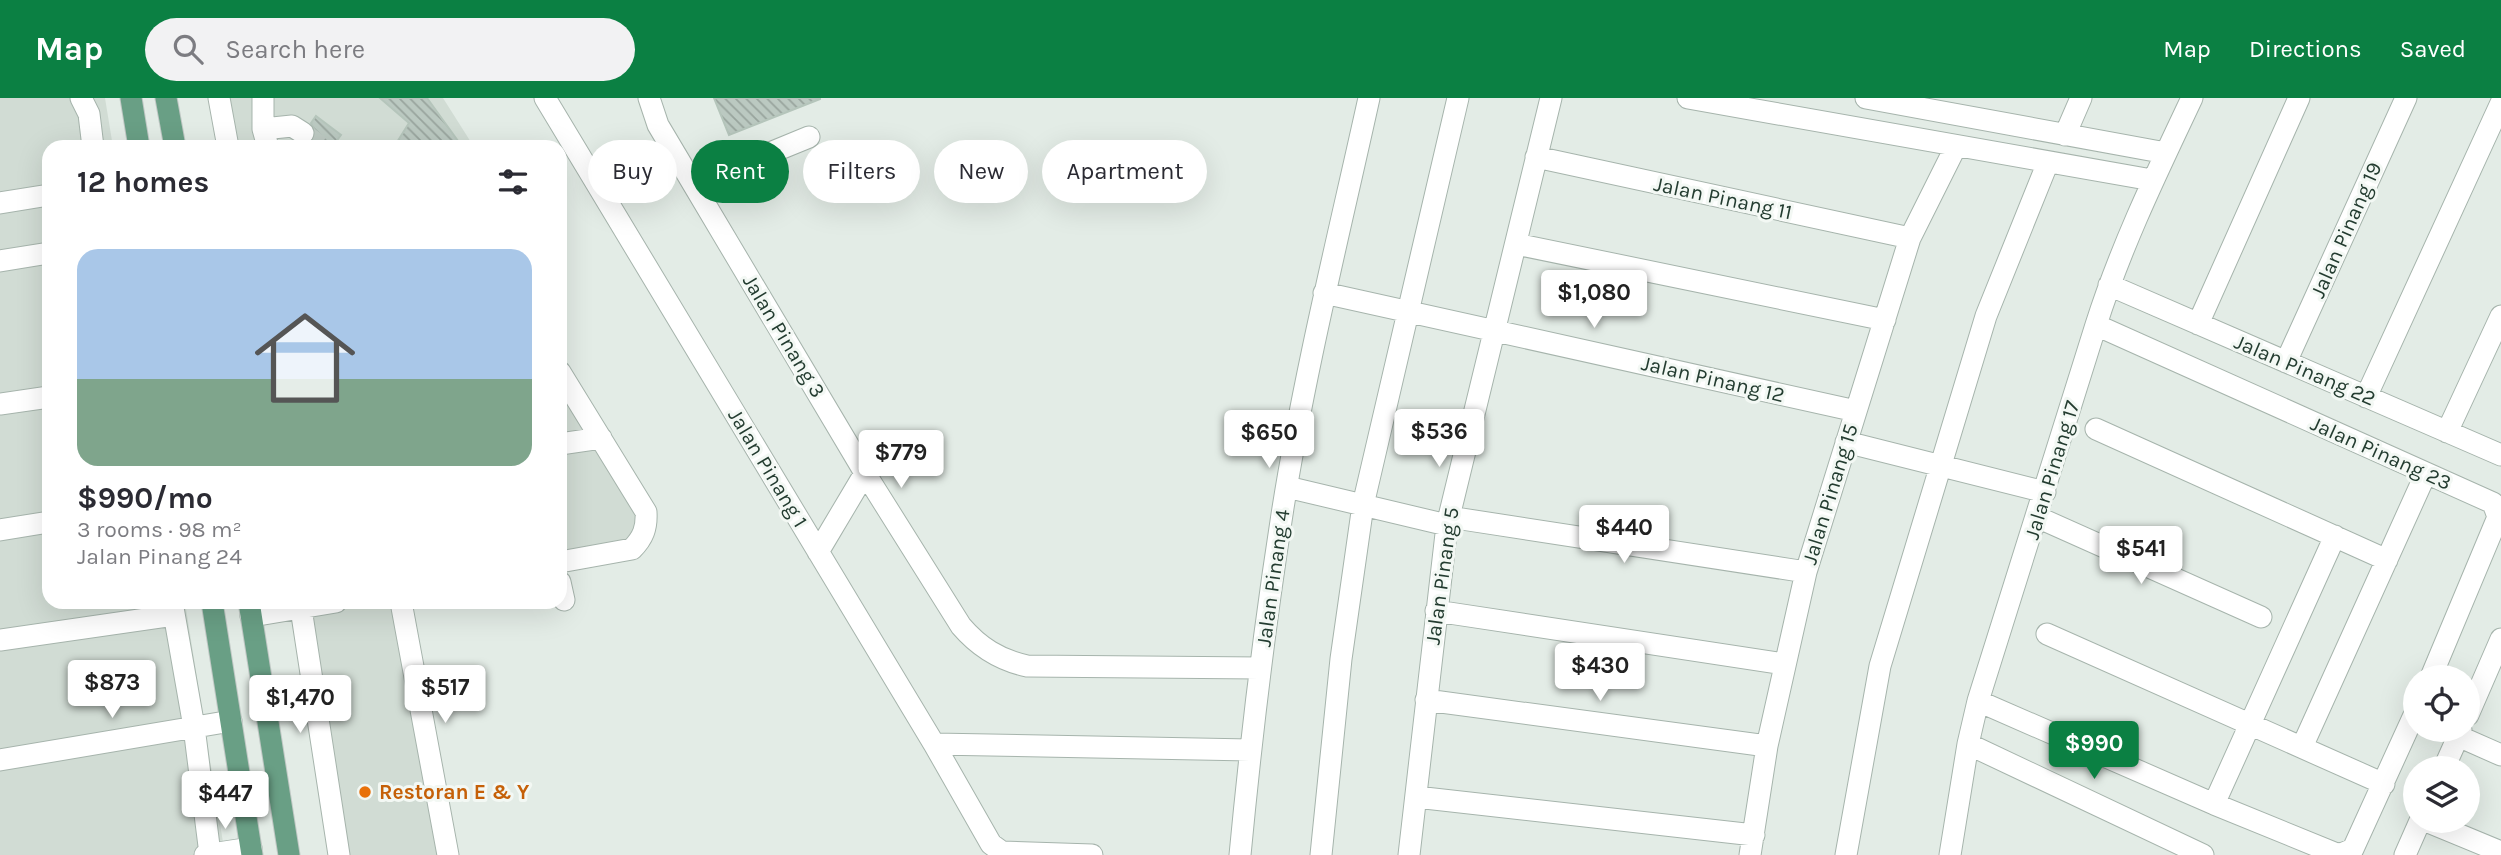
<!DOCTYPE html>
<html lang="en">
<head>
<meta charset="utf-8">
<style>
	:root { --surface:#fff; --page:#f2f2f3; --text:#2b2b33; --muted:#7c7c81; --accent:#0b8043 }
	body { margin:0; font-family:Karla,sans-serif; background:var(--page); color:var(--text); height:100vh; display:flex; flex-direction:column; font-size:26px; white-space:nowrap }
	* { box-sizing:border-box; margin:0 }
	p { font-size:23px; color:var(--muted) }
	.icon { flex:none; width:38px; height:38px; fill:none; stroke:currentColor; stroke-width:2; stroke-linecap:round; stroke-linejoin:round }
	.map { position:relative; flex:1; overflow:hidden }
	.sheet { position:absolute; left:42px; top:42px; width:525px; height:469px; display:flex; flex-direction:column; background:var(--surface); border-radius:21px; box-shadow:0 7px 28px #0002 }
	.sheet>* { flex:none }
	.guide { position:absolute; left:588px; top:42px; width:665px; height:63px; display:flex; gap:14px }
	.fabs { position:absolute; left:2403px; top:567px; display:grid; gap:14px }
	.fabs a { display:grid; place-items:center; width:77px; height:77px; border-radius:50%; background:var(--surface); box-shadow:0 7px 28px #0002; font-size:35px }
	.price { position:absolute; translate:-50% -60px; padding:0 16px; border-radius:7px; background:#fff; color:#222; font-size:23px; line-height:46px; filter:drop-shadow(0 2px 4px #0008) }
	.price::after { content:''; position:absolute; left:50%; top:42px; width:21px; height:16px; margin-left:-10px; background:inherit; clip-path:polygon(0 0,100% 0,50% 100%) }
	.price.on { background:var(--accent); color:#fff }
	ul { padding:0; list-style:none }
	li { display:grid; align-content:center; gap:14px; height:371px; padding:0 35px }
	li span { display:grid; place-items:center; height:217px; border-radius:21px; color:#555 }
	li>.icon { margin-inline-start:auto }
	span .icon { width:126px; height:126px; fill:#fffc; stroke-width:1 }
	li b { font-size:30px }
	h2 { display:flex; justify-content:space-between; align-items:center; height:84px; padding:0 35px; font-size:30px }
	.pill { padding:0 24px; border-radius:32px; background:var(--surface); box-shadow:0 7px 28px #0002; font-size:24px; line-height:63px }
	.pill.on { background:var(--accent); color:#fff }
	header { display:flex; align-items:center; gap:42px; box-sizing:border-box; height:98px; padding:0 35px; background:var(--accent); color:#fff }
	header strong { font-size:33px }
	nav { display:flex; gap:38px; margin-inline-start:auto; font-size:24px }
	.search { width:490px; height:63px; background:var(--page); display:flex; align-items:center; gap:18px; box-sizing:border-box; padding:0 24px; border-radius:38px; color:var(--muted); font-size:26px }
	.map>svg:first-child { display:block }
</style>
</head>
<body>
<header>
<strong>Map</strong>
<div class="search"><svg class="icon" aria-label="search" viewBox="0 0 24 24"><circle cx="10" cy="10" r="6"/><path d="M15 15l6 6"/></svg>Search here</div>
<nav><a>Map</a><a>Directions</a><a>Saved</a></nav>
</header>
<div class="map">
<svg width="2501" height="757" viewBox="0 0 2501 757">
	<defs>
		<pattern id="building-back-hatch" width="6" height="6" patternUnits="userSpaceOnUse" patternTransform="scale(1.75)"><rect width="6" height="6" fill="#bbc9c1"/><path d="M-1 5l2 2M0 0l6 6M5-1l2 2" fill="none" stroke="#98a49d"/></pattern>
	</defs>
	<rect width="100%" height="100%" fill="#e3ece6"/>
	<!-- built -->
	<path fill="#d1dcd4" d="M0,0H105L113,49H49V504H185L225,757H0Z
		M226,0H443L474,49H235Z
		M560,262L654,413V430L560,471Z
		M292,504H409L455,757H331Z"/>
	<!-- building -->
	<path fill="url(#building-back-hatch)" stroke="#b5c5bb" stroke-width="2" d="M380,0H427L458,43L449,49H394L409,25Z
		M714,0H820V1L729,37Z
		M316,18L341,37L332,49H293L296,46L308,47L314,43L316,35L311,25Z"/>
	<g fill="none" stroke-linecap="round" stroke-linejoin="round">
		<!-- minor-tunnel -->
		<path stroke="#bdc9c2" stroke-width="21" stroke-dasharray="21 10" stroke-linecap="butt" d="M303,35L321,49"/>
		<defs>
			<path id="minor" d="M81,0L89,16L93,49
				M219,0L228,49
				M263,0V31L268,49
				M545,0L934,646L991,746L1002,754L1092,757
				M649,0L658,27L865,375L961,528C979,549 999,562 1027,568L1260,570
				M1688,0L2152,82
				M1866,0L2166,55
				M263,31L292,28L303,35
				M2065,37L2081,0
				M1536,59L1910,140
				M726,73L809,39
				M0,105L49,97
				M1516,146L1885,222
				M0,163L49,155
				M2109,187L2501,357
				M1324,195L1856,313
				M2198,226L2299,0
				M2096,227L2493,405L2498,419L2431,579
				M2286,264L2406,0
				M560,274L646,414C647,430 643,440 632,451L560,464
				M2366,299L2501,5
				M0,306L49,299
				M2096,331L2387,462
				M2447,334L2501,218
				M1846,344L2045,394
				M560,346L601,340
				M1287,389L1447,427
				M1449,419L1806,474
				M2037,419L2261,519
				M0,432L49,424
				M818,454L865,375
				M560,484L564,502
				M172,504L194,629L210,756
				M300,504L339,757
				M401,504L448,757
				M1436,513L1784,566
				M251,518L336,504
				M2047,536L2384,686
				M0,542L174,517
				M1426,602L1767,648
				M1978,603L2214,706L2339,757L2353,751L2415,615
				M2468,617L2501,541
				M2458,638L2501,657
				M934,646L1250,652
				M1968,646L2203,757
				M2302,649L2426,375
				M0,662L231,623
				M2444,670L2461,632
				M1416,699L1754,737
				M2214,706L2335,438
				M2426,723L2501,754
				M205,757L251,750
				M1240,757C1251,641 1265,525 1283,410C1305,272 1339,136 1369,0
				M1321,757L1341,561L1363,407L1458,0
				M1409,757L1447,427L1551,0
				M1750,757L1767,648L1806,474L1910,140L1956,48
				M1846,757L1880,568L1986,218L2048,64
				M1950,757L1968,646L1978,603L2096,227C2121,148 2157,74 2192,0
				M2405,757L2420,723"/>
			<path id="major" d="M131,0L139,49
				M166,0L175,49
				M212,504L252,757
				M249,504L289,757"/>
		</defs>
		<!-- minor casing -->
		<use href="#minor" stroke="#a6b4ac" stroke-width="23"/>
		<!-- major casing -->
		<use href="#major" stroke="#c1c8c5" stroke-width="23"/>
		<!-- minor -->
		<use href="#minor" stroke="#fff" stroke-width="21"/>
		<!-- major -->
		<use href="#major" stroke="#699f85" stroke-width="21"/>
	</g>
	<!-- markers -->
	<circle fill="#e8710a" stroke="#f3f8f4" stroke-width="2.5" cx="365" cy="694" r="7"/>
	<g text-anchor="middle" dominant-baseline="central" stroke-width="6" stroke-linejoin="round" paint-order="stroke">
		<!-- street labels -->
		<g font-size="21" fill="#233c30" stroke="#f3f8f4">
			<text transform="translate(1723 100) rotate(12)">Jalan Pinang 11</text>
			<text transform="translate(2346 132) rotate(-66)">Jalan Pinang 19</text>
			<text transform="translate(784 238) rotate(59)">Jalan Pinang 3</text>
			<text transform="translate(2305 272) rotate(23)">Jalan Pinang 22</text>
			<text transform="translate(1713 281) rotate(13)">Jalan Pinang 12</text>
			<text transform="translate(2381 355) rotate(24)">Jalan Pinang 23</text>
			<text transform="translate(768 370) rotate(59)">Jalan Pinang 1</text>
			<text transform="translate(2052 372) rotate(-73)">Jalan Pinang 17</text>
			<text transform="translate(1830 396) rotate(-73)">Jalan Pinang 15</text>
			<text transform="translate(1442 478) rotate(-82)">Jalan Pinang 5</text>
			<text transform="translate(1273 480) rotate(-82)">Jalan Pinang 4</text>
		</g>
		<!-- food labels -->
		<g font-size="21" font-weight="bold" fill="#c56008" stroke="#f3f8f4" text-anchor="start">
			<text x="379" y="694">Restoran E &amp; Y</text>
		</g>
	</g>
</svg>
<div class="fabs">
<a><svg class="icon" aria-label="locate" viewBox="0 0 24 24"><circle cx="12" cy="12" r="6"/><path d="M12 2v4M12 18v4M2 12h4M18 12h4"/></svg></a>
<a><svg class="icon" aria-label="layers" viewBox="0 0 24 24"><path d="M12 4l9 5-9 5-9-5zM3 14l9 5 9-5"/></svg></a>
</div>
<b class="price" style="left:1594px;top:232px">$1,080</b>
<b class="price" style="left:1439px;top:371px">$536</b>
<b class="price" style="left:1269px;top:372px">$650</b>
<b class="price" style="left:901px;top:392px">$779</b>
<b class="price" style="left:1624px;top:467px">$440</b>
<b class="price" style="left:2141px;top:488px">$541</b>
<b class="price" style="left:1600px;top:605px">$430</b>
<b class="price" style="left:112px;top:622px">$873</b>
<b class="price" style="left:445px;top:627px">$517</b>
<b class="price" style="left:300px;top:637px">$1,470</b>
<b class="price on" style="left:2094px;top:683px">$990</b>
<b class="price" style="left:225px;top:733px">$447</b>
<div class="guide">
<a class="pill">Buy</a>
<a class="pill on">Rent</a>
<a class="pill">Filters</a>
<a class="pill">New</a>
<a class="pill">Apartment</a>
</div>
<section class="sheet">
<h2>12 homes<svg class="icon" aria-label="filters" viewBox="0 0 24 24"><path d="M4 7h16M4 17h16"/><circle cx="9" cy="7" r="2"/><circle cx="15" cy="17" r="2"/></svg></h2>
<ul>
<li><span style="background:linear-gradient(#a9c7e8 60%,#7fa58c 0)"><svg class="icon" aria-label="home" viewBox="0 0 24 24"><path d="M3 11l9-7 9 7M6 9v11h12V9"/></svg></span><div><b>$990/mo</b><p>3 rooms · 98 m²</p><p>Jalan Pinang 24</p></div></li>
</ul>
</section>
</div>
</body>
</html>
